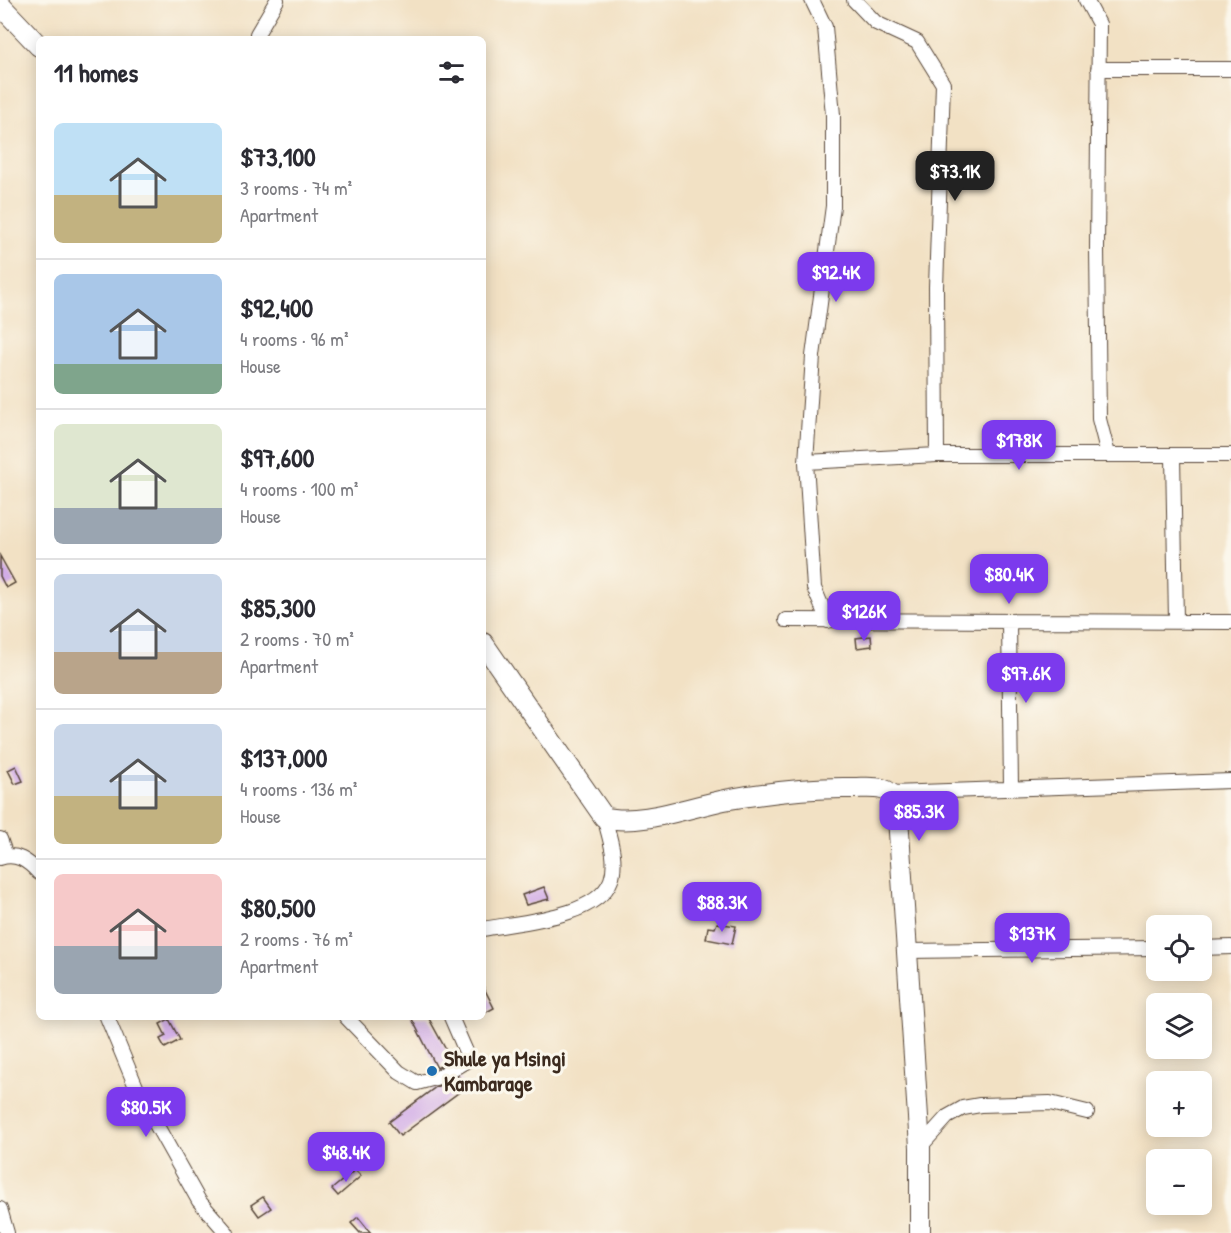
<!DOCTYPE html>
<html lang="en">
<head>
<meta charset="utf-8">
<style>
	:root { --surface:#fff; --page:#f7f7f7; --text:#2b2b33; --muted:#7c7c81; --line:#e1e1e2; --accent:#7c3aed }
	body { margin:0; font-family:"Patrick Hand",sans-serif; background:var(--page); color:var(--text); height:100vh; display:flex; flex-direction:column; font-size:22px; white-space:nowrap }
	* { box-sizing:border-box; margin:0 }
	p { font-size:20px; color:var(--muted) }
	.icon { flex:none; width:33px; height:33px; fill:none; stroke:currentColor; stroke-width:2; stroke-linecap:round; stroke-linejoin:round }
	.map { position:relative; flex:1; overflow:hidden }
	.panel { position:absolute; left:36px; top:36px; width:450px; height:984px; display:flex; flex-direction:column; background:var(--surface); border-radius:9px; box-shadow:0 3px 15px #0003 }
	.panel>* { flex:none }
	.buttons { position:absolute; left:1146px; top:915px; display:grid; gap:12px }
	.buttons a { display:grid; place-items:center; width:66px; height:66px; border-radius:9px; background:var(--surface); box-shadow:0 3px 15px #0003; font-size:30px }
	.price { position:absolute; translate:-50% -51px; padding:0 14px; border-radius:12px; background:var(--accent); color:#fff; font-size:20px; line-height:39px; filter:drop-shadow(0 2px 3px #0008) }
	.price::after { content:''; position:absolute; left:50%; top:36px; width:18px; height:14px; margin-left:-9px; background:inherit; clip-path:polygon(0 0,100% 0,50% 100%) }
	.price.current { background:#222; color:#fff }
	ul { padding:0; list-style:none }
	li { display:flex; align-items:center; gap:18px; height:150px; padding:0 18px }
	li+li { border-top:2px solid var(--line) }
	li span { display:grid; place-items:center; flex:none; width:168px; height:120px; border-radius:9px; color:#555 }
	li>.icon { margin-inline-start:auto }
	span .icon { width:72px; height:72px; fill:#fffc; stroke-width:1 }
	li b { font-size:26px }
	h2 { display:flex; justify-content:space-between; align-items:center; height:72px; padding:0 18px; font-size:26px }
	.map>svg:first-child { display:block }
</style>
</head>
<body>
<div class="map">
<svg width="1231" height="1233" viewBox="0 0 1231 1233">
	<rect width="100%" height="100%" fill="#fbf7ec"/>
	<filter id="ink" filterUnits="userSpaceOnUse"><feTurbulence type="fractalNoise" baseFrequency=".0167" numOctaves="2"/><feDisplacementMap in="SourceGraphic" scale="12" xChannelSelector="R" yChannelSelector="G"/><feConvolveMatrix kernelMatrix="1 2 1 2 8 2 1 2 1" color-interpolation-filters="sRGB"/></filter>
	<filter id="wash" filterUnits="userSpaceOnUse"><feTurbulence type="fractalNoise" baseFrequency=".008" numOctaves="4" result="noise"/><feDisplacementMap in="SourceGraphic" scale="24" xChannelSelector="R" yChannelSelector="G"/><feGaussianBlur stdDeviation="1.35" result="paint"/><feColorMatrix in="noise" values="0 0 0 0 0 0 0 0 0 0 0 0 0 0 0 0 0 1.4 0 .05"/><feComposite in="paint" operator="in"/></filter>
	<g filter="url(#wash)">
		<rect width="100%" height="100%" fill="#f2e1c4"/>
		<g id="blocks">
			<!-- building -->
			<path fill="#cea6e6" d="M0,556L15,583L6,588L0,576Z
				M871,636L872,646L857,648L856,638Z
				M16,766L23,781L15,784L8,770Z
				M544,887L549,899L526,905L522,895Z
				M717,923L736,926L732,944L706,939L708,927L715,928Z
				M483,986L494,1008L483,1014Z
				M411,1017H428L451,1059L437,1068Z
				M169,1019L180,1040L165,1048L160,1039L166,1036L160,1024Z
				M458,1076L466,1087L400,1136L389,1122L436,1087Z
				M355,1170L361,1176L338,1196L332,1189Z
				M263,1197L271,1208L259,1216L251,1205Z
				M358,1217L371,1233H360L351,1223Z"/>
		</g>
	</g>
	<g filter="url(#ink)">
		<use href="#blocks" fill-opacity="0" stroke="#564537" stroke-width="1.5"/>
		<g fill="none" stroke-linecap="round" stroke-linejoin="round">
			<defs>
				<path id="street" d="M812,0L825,27L833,115V206L813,356L806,462L814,588L828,621
					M854,0L876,23L917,42L943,84L936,287L937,455
					M1086,0L1099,24L1097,248L1099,419L1108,454
					M259,39L257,34L277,0
					M1098,69H1231
					M1173,456L1176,620
					M806,462L937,455H1231
					M786,620L1231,622
					M1009,621L1011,788
					M892,793L1231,781
					M0,839L6,856
					M0,858C16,852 28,861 39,873
					M483,929C518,922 597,918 611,880C618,860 609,836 604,817
					M1202,948L1231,947
					M907,951L1156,948
					M107,1017L139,1094L199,1201L227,1233
					M346,1017L399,1072L417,1083L439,1077L466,1061L467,1054L451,1017
					M920,1147L947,1117L963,1108L980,1105L1050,1103L1087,1112
					M0,1209L7,1233"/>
				<path id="secondary" d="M0,5L39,46
					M483,643L604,817C638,827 695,805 730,799C771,792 812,787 853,788C870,788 889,784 897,802L920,1147V1233"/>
			</defs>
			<!-- street casing -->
			<use href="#street" stroke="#564537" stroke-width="16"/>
			<!-- secondary casing -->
			<use href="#secondary" stroke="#564537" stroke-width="22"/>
			<!-- street -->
			<use href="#street" stroke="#fff" stroke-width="14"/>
			<!-- secondary -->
			<use href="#secondary" stroke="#fff" stroke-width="20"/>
		</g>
	</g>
	<!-- markers -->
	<circle fill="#1f6fb2" stroke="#fbf7ec" stroke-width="2" cx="432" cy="1071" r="6"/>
	<g text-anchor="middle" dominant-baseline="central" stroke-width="6" stroke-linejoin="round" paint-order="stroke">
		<!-- poi labels -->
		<g font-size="22" font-weight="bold" fill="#3b2a1e" stroke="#fbf7ec" text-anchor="start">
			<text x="444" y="1058">Shule ya Msingi<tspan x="444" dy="25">Kambarage</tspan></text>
		</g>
	</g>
</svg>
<div class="buttons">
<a><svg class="icon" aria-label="locate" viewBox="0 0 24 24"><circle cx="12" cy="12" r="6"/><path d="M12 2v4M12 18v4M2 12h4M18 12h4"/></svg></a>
<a><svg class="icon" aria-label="layers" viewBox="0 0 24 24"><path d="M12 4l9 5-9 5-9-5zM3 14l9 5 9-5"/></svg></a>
<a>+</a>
<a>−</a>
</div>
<b class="price current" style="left:955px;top:202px">$73.1K</b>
<b class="price" style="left:836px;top:303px">$92.4K</b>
<b class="price" style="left:1019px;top:471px">$178K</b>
<b class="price" style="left:1009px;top:605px">$80.4K</b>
<b class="price" style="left:864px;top:642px">$126K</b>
<b class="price" style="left:1026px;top:704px">$97.6K</b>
<b class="price" style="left:919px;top:842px">$85.3K</b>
<b class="price" style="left:722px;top:933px">$88.3K</b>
<b class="price" style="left:1032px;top:964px">$137K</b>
<b class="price" style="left:146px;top:1138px">$80.5K</b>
<b class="price" style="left:346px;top:1183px">$48.4K</b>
<section class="panel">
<h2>11 homes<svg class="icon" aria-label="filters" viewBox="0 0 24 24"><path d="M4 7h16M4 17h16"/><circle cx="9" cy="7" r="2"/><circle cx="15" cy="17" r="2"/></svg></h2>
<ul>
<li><span style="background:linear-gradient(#bfe0f5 60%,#c2b280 0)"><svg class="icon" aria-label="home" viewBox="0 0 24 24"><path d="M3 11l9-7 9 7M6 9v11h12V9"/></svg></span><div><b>$73,100</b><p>3 rooms · 74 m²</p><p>Apartment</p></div></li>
<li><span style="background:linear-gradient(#a9c7e8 75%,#7fa58c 0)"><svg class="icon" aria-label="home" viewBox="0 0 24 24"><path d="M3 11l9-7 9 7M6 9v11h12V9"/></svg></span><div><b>$92,400</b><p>4 rooms · 96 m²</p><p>House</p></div></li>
<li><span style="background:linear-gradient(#dfe7d0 70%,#9aa5b1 0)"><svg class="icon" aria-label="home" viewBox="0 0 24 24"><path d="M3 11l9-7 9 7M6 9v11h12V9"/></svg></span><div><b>$97,600</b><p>4 rooms · 100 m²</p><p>House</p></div></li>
<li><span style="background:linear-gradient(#c9d6e8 65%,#b9a48a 0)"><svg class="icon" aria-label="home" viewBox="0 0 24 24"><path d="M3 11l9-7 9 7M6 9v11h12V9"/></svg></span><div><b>$85,300</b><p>2 rooms · 70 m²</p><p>Apartment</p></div></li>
<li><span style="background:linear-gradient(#c9d6e8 60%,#c2b280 0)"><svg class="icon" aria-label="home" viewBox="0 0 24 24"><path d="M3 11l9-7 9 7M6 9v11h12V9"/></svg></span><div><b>$137,000</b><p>4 rooms · 136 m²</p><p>House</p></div></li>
<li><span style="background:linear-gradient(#f6c9c9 60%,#9aa5b1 0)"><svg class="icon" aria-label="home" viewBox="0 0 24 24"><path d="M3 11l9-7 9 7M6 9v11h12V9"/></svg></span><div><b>$80,500</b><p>2 rooms · 76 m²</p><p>Apartment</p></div></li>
</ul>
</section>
</div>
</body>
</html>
